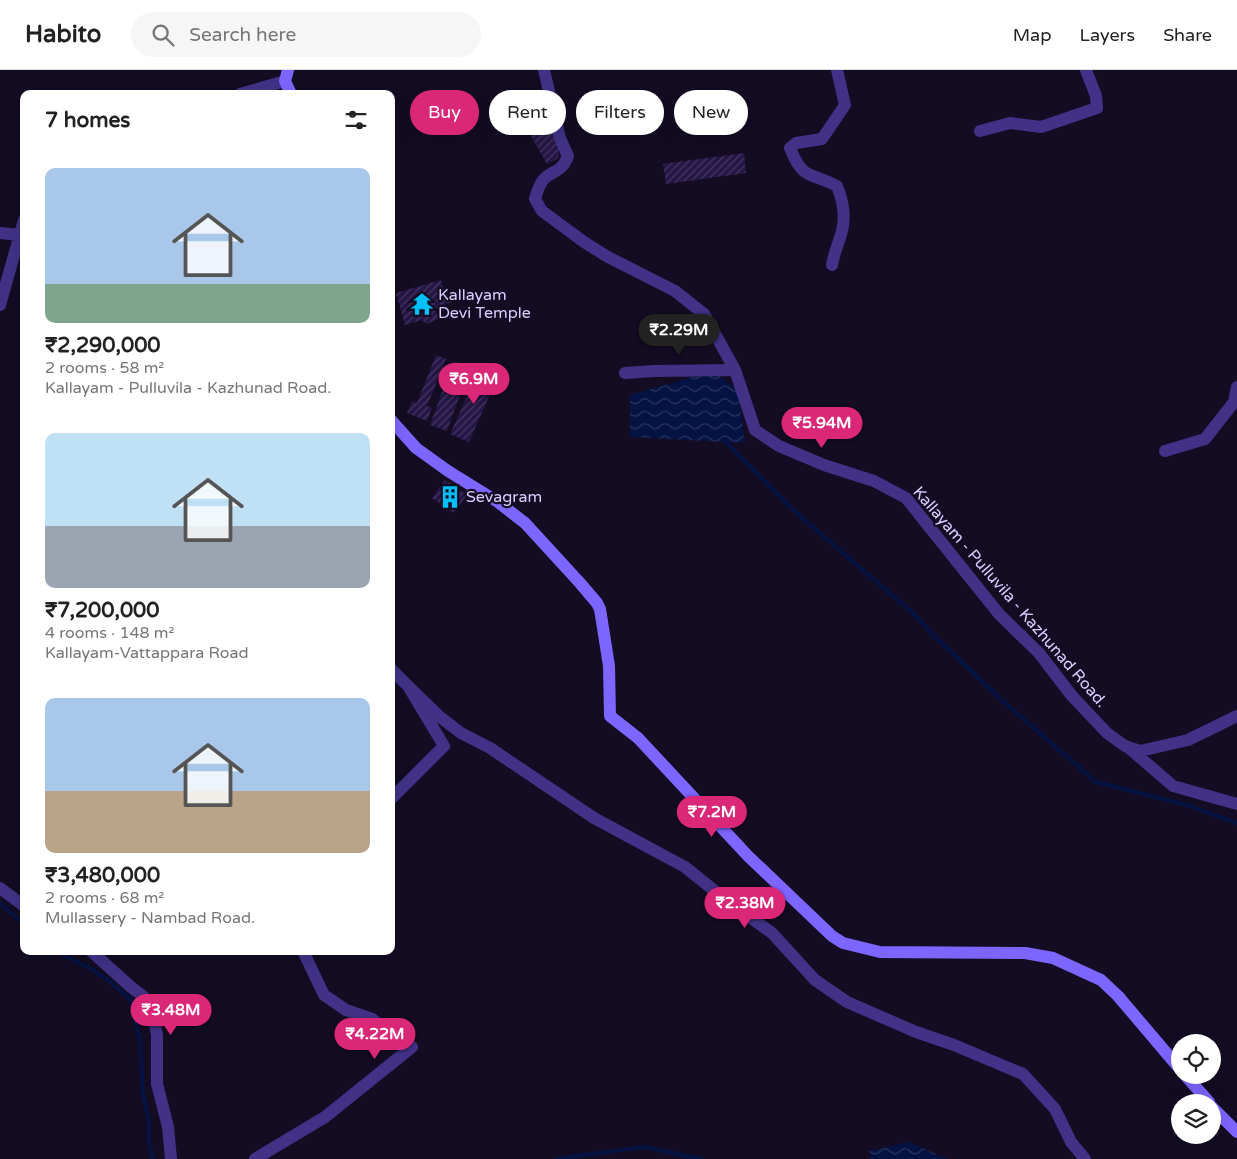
<!DOCTYPE html>
<html lang="en">
<head>
<meta charset="utf-8">
<style>
	:root { --surface:#fff; --page:#f6f6f6; --text:#222; --muted:#767676; --line:#e0e0e0; --accent:#db2777 }
	body { margin:0; font-family:"Varela Round",sans-serif; background:var(--page); color:var(--text); height:100vh; display:flex; flex-direction:column; font-size:19px; white-space:nowrap }
	* { box-sizing:border-box; margin:0 }
	p { font-size:16px; color:var(--muted) }
	.icon { flex:none; width:28px; height:28px; fill:none; stroke:currentColor; stroke-width:2; stroke-linecap:round; stroke-linejoin:round }
	.map { position:relative; flex:1; overflow:hidden }
	.drawer { position:absolute; left:20px; top:20px; width:375px; height:865px; display:flex; flex-direction:column; background:var(--surface); border-radius:10px; box-shadow:0 5px 20px #0002 }
	.drawer>* { flex:none }
	.banner { position:absolute; left:410px; top:20px; width:475px; height:45px; display:flex; gap:10px }
	.controls { position:absolute; left:1171px; top:964px; display:grid; gap:10px }
	.controls a { display:grid; place-items:center; width:50px; height:50px; border-radius:50%; background:var(--surface); box-shadow:0 5px 20px #0002; font-size:25px }
	.price { position:absolute; translate:-50% -42px; padding:0 11px; border-radius:18px; background:var(--accent); color:#fff; font-size:16px; line-height:32px; filter:drop-shadow(0 1px 2px #0008) }
	.price::after { content:''; position:absolute; left:50%; top:30px; width:15px; height:11px; margin-left:-8px; background:inherit; clip-path:polygon(0 0,100% 0,50% 100%) }
	.price.current { background:#222; color:#fff }
	ul { padding:0; list-style:none }
	li { display:grid; align-content:center; gap:10px; height:265px; padding:0 25px }
	li span { display:grid; place-items:center; height:155px; border-radius:10px; color:#555 }
	li>.icon { margin-inline-start:auto }
	span .icon { width:90px; height:90px; fill:#fffc; stroke-width:1 }
	li b { font-size:21px }
	h2 { display:flex; justify-content:space-between; align-items:center; height:60px; padding:0 25px; font-size:21px }
	.chip { padding:0 18px; border-radius:22px; background:var(--surface); box-shadow:0 5px 20px #0002; font-size:18px; line-height:45px }
	.chip.current { background:var(--accent); color:#fff }
	header { display:flex; align-items:center; gap:30px; box-sizing:border-box; height:70px; padding:0 25px; background:var(--surface); border-bottom:1px solid var(--line) }
	header strong { font-size:24px }
	nav { display:flex; gap:28px; margin-inline-start:auto; font-size:18px }
	.search { width:350px; height:45px; background:var(--page); display:flex; align-items:center; gap:12px; box-sizing:border-box; padding:0 18px; border-radius:28px; color:var(--muted); font-size:19px }
	.map>svg:first-child { display:block }
</style>
</head>
<body>
<header>
<strong>Habito</strong>
<div class="search"><svg class="icon" aria-label="search" viewBox="0 0 24 24"><circle cx="10" cy="10" r="6"/><path d="M15 15l6 6"/></svg>Search here</div>
<nav><a>Map</a><a>Layers</a><a>Share</a></nav>
</header>
<div class="map">
<svg width="1237" height="1089" viewBox="0 0 1237 1089">
	<defs>
		<pattern id="water-waves" width="16" height="10" patternUnits="userSpaceOnUse" patternTransform="scale(1.25)"><rect width="16" height="10" fill="#051343"/><path d="M0 5q4-4 8 0t8 0" fill="none" stroke="#29345f"/></pattern>
		<pattern id="building-hatch" width="6" height="6" patternUnits="userSpaceOnUse" patternTransform="scale(1.25)"><rect width="6" height="6" fill="#261646"/><path d="M-1 1l2-2M0 6l6-6M5 7l2-2" fill="none" stroke="#453762"/></pattern>
	</defs>
	<rect width="100%" height="100%" fill="#130c23"/>
	<!-- water -->
	<path fill="url(#water-waves)" d="M713,301L738,320L745,373L630,367V325Z
		M909,1072L947,1089H871L869,1081Z"/>
	<g fill="none" stroke-linecap="round" stroke-linejoin="round">
		<!-- stream -->
		<path stroke="#051343" stroke-width="4" d="M723,369L791,438L916,546L932,564L1003,631L1096,712L1187,735L1237,753
			M0,833L24,854
			M55,881L91,899L108,910L130,929L140,969L143,1024L149,1051V1074L153,1089
			M555,1089L644,1077L702,1089"/>
	</g>
	<!-- building -->
	<path fill="url(#building-hatch)" d="M545,24L561,75L558,88L547,94L531,66L540,60L537,56L523,64L506,36Z
		M744,83L746,103L666,114L663,94Z
		M441,210L445,225L452,220L457,230L435,239L439,249L426,254L422,250L405,255L396,223Z
		M436,285L446,289L427,336L432,338L427,351L407,343L412,331L417,333Z
		M453,291L470,297L447,361L430,355Z
		M480,298L498,306L469,372L450,364Z
		M445,410L467,425L454,443L432,428Z"/>
	<g fill="none" stroke-linecap="round" stroke-linejoin="round">
		<!-- street -->
		<path stroke="#413287" stroke-width="12" d="M544,0L560,68L568,86C561,104 553,99 543,110C539,115 537,122 535,129L542,141L584,172L608,187L675,221L704,244L735,300L755,360L779,376L824,395L874,411L906,428L999,544L1039,583L1072,626L1107,663L1125,676L1140,681L1188,670L1237,646
			M240,24L285,11
			M980,61L1010,53L1041,57L1097,38L1096,26L1086,0
			M0,163L19,165
			M832,195C834,181 841,169 843,156C845,142 842,128 837,116C809,102 803,110 790,78L796,73L822,69L845,35L837,0
			M0,235L24,150
			M625,303L654,301L735,300
			M1165,381L1205,369L1234,332L1237,317
			M391,599L408,616L444,676L391,729
			M408,616L440,647L461,663L490,678L594,748L685,797L726,830L772,863L815,910L847,932L916,962L954,975L1023,1004L1055,1039L1071,1072L1085,1089
			M1129,678L1173,716L1237,734
			M0,818L24,836
			M91,881L131,917L144,927L153,945L157,965V1014L168,1057L171,1089
			M255,1089L325,1047L412,977L372,949L346,940L324,925L303,881"/>
		<!-- secondary -->
		<path stroke="#7d65ff" stroke-width="12" d="M288,0L285,11L291,24
			M391,350L416,378L448,401L498,432L525,453L580,513L597,533L600,539L609,596L610,646L638,668L748,786L832,866L843,873L880,882L1025,883L1053,888L1101,910L1118,926L1180,999
			M1185,1005L1209,1032
			M1212,1037L1237,1062"/>
	</g>
	<!-- icons -->
	<defs>
		<symbol id="temple-bare" viewBox="-9 -9 18 18"><path d="M0-6L5-2H3V0L6.5 2.5H4V6H1.5V3h-3V6H-4V2.5H-6.5L-3 0V-2H-5Z" fill="#00bff9" stroke="#130c23" stroke-width="2.5" paint-order="stroke"/></symbol>
		<symbol id="building-bare" viewBox="-9 -9 18 18"><path d="M-4-6H4V6H1V3H-1V6H-4ZM-2.5-4.3h1.7v1.8h-1.7ZM.8-4.3h1.7v1.8H.8ZM-2.5-1h1.7V.8h-1.7ZM.8-1h1.7V.8H.8Z" fill="#00bff9" stroke="#130c23" stroke-width="2.5" paint-order="stroke"/></symbol>
	</defs>
	<g fill-rule="evenodd">
		<use href="#temple-bare" x="406" y="218" width="32" height="32"/>
		<use href="#building-bare" x="434" y="411" width="32" height="32"/>
	</g>
	<g text-anchor="middle" dominant-baseline="central" stroke-width="4.5" stroke-linejoin="round" paint-order="stroke">
		<!-- poi labels -->
		<g font-size="16" fill="#daceff" stroke="#130c23" text-anchor="start">
			<text x="438" y="225">Kallayam<tspan x="438" dy="18">Devi Temple</tspan></text>
			<text x="466" y="427">Sevagram</text>
		</g>
		<!-- street labels -->
		<g font-size="16" fill="#daceff" stroke="#130c23">
			<text transform="translate(1010 527) rotate(49)">Kallayam - Pulluvila - Kazhunad Road.</text>
		</g>
	</g>
</svg>
<div class="controls">
<a><svg class="icon" aria-label="locate" viewBox="0 0 24 24"><circle cx="12" cy="12" r="6"/><path d="M12 2v4M12 18v4M2 12h4M18 12h4"/></svg></a>
<a><svg class="icon" aria-label="layers" viewBox="0 0 24 24"><path d="M12 4l9 5-9 5-9-5zM3 14l9 5 9-5"/></svg></a>
</div>
<b class="price current" style="left:679px;top:286px">₹2.29M</b>
<b class="price" style="left:474px;top:335px">₹6.9M</b>
<b class="price" style="left:822px;top:379px">₹5.94M</b>
<b class="price" style="left:712px;top:768px">₹7.2M</b>
<b class="price" style="left:745px;top:859px">₹2.38M</b>
<b class="price" style="left:171px;top:966px">₹3.48M</b>
<b class="price" style="left:375px;top:990px">₹4.22M</b>
<div class="banner">
<a class="chip current">Buy</a>
<a class="chip">Rent</a>
<a class="chip">Filters</a>
<a class="chip">New</a>
</div>
<section class="drawer">
<h2>7 homes<svg class="icon" aria-label="filters" viewBox="0 0 24 24"><path d="M4 7h16M4 17h16"/><circle cx="9" cy="7" r="2"/><circle cx="15" cy="17" r="2"/></svg></h2>
<ul>
<li><span style="background:linear-gradient(#a9c7e8 75%,#7fa58c 0)"><svg class="icon" aria-label="home" viewBox="0 0 24 24"><path d="M3 11l9-7 9 7M6 9v11h12V9"/></svg></span><div><b>₹2,290,000</b><p>2 rooms · 58 m²</p><p>Kallayam - Pulluvila - Kazhunad Road.</p></div></li>
<li><span style="background:linear-gradient(#bfe0f5 60%,#9aa5b1 0)"><svg class="icon" aria-label="home" viewBox="0 0 24 24"><path d="M3 11l9-7 9 7M6 9v11h12V9"/></svg></span><div><b>₹7,200,000</b><p>4 rooms · 148 m²</p><p>Kallayam-Vattappara Road</p></div></li>
<li><span style="background:linear-gradient(#a9c7e8 60%,#b9a48a 0)"><svg class="icon" aria-label="home" viewBox="0 0 24 24"><path d="M3 11l9-7 9 7M6 9v11h12V9"/></svg></span><div><b>₹3,480,000</b><p>2 rooms · 68 m²</p><p>Mullassery - Nambad Road.</p></div></li>
</ul>
</section>
</div>
</body>
</html>
